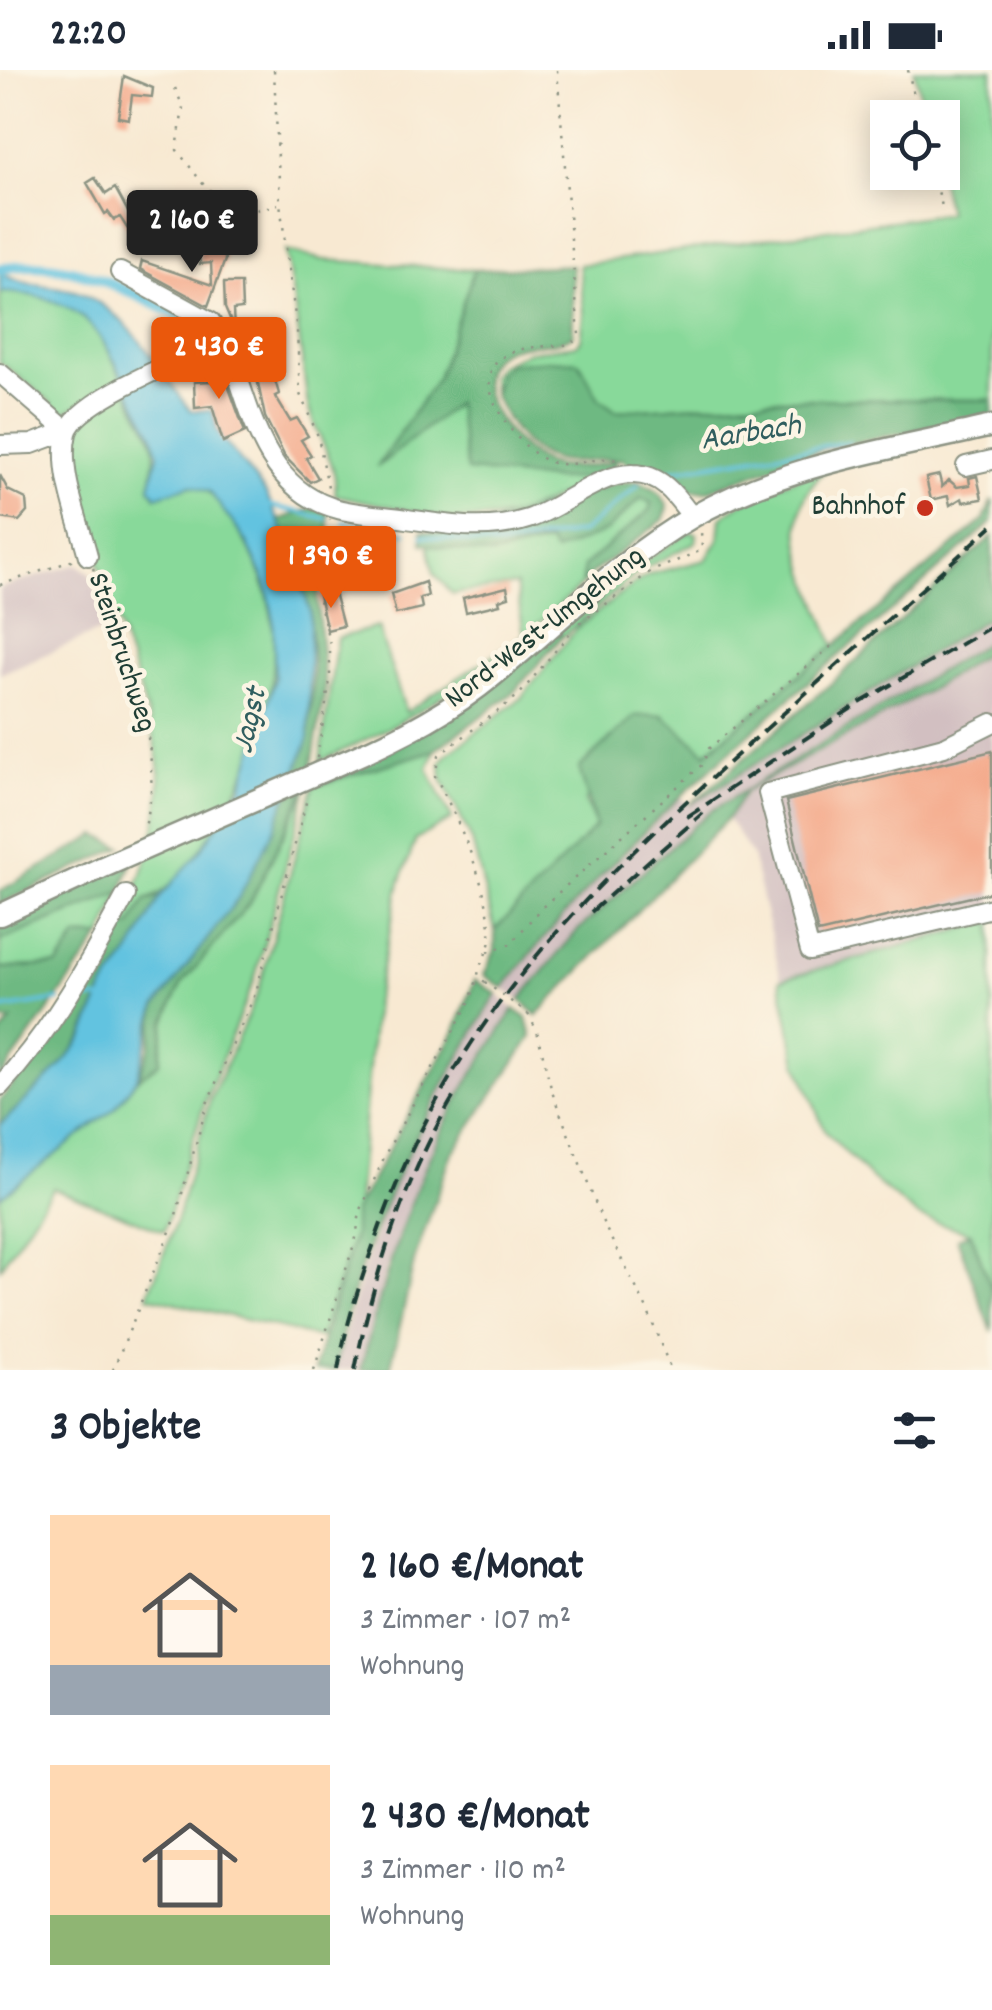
<!DOCTYPE html>
<html lang="de">
<head>
<meta charset="utf-8">
<style>
	:root { --surface:#fff; --page:#f2f2f3; --text:#1f2937; --muted:#747a83; --accent:#ea580c }
	body { margin:0; font-family:Dekko,sans-serif; background:var(--page); color:var(--text); height:100vh; display:flex; flex-direction:column; font-size:38px; white-space:nowrap }
	* { box-sizing:border-box; margin:0 }
	p { font-size:32px; color:var(--muted) }
	.icon { flex:none; width:55px; height:55px; fill:none; stroke:currentColor; stroke-width:2; stroke-linecap:round; stroke-linejoin:round }
	.map { position:relative; height:1300px; overflow:hidden }
	.details { display:flex; flex-direction:column; background:var(--surface); flex:1 }
	.details>* { flex:none }
	.controls { position:absolute; left:870px; top:30px; display:grid; gap:20px }
	.controls a { display:grid; place-items:center; width:90px; height:90px; border-radius:0px; background:var(--surface); box-shadow:0 5px 25px #0003; font-size:50px }
	.price { position:absolute; translate:-50% -85px; padding:0 22px; border-radius:10px; background:var(--accent); color:#fff; font-size:32px; line-height:65px; filter:drop-shadow(0 2px 5px #0008) }
	.price::after { content:''; position:absolute; left:50%; top:60px; width:30px; height:22px; margin-left:-15px; background:inherit; clip-path:polygon(0 0,100% 0,50% 100%) }
	.price.current { background:#222; color:#fff }
	ul { padding:0; list-style:none }
	li { display:flex; align-items:center; gap:30px; height:250px; padding:0 50px }
	li span { display:grid; place-items:center; flex:none; width:280px; height:200px; border-radius:0px; color:#555 }
	li>.icon { margin-inline-start:auto }
	span .icon { width:120px; height:120px; fill:#fffc; stroke-width:1 }
	li b { font-size:42px }
	h2 { display:flex; justify-content:space-between; align-items:center; height:120px; padding:0 50px; font-size:42px }
	.status { display:flex; justify-content:space-between; align-items:center; height:70px; padding:0 50px; background:var(--surface); direction:ltr }
	.status svg { height:28px; fill:currentColor }
	.map>svg:first-child { display:block }
</style>
</head>
<body>
<div class="status"><b>22:20</b><svg viewBox="0 0 49 12"><path d="M0 12V9h3v3zM5 12V6h3v6zM10 12V3h3v9zM15 12V0h3v12zM26 1h20v11H26zM47 4h2v5h-2z"/></svg></div>
<div class="map">
<svg width="992" height="1300" viewBox="0 0 992 1300">
	<rect width="100%" height="100%" fill="#fcf5e5"/>
	<filter id="ink" filterUnits="userSpaceOnUse"><feTurbulence type="fractalNoise" baseFrequency=".01" numOctaves="2"/><feDisplacementMap in="SourceGraphic" scale="20" xChannelSelector="R" yChannelSelector="G"/><feConvolveMatrix kernelMatrix="1 2 1 2 8 2 1 2 1" color-interpolation-filters="sRGB"/></filter>
	<filter id="wash" filterUnits="userSpaceOnUse"><feTurbulence type="fractalNoise" baseFrequency=".0048" numOctaves="4" result="noise"/><feDisplacementMap in="SourceGraphic" scale="40" xChannelSelector="R" yChannelSelector="G"/><feGaussianBlur stdDeviation="2.25" result="paint"/><feColorMatrix in="noise" values="0 0 0 0 0 0 0 0 0 0 0 0 0 0 0 0 0 1.4 0 .05"/><feComposite in="paint" operator="in"/></filter>
	<g filter="url(#wash)">
		<rect width="100%" height="100%" fill="#f8e9d2"/>
		<!-- industrial -->
		<path fill="#d2bfc1" d="M77,494L89,502L109,557L0,604V518Z
			M992,545V569L708,743L577,861L520,930L503,918L550,857L681,728L690,734Z
			M992,579V850L781,909L752,786L728,749L748,721L931,619Z
			M497,924L514,939L453,1037L386,1199L361,1300H335L362,1204L402,1088L432,1029Z"/>
		<!-- green -->
		<path fill="#88d99a" stroke="#548b67" stroke-width="2.5" d="M914,0H992V330L780,329L616,341L599,329L498,304L494,326L491,307L498,296L527,282L576,275L581,270L584,243L579,195L948,143L939,103L942,102V48L926,47Z
			M285,181L324,190L474,200L438,307L380,394L456,333L550,406L601,408L512,447L454,450L335,425C340,390 311,363 307,329C301,279 295,230 285,181Z
			M0,222C72,224 95,247 124,313L61,344L50,336L52,333L0,292Z
			M127,319C146,365 163,361 150,417L155,426C166,423 181,415 192,416C211,416 220,436 230,449C304,547 275,665 213,761C197,786 174,822 145,830L131,856L120,859C140,811 161,760 160,706C159,637 47,397 78,356C89,341 112,330 127,319Z
			M830,396C768,446 813,514 834,576L705,683L663,645L585,731L596,756L495,860L472,771L442,709L441,693L446,685L521,628L577,558L635,513L650,504L706,490L719,469L721,448C752,422 792,410 830,396Z
			M641,428L651,433L650,439L583,511L590,507C502,590 432,642 320,691L337,568L378,557L406,642L524,565L516,515L452,524L434,503L428,475L492,485L606,461Z
			M690,462L697,464L696,472L641,500L562,567L557,560L620,507Z
			M435,680L428,699L452,749L416,769L400,812L375,931L354,1165L320,1268L148,1226L176,1151L210,1030L258,922L314,716Z
			M307,718L254,911L205,1031L164,1161L53,1118L0,1198V1127L115,1038L137,1009L159,993L165,952L181,915L251,831Z
			M121,822L102,866L77,867L58,895L0,898V871Z
			M992,851V1221L971,1163L919,1147L872,1109L825,1061L797,993L780,910Z"/>
		<!-- forest -->
		<path fill="#6eb982" stroke="#467b5b" stroke-width="2.5" d="M572,195L573,265C551,281 515,267 493,289C464,319 517,381 546,393C566,401 594,395 615,392L618,398C583,419 509,404 467,401L456,334L377,397L438,307L474,200Z
			M549,290L579,292L599,329L616,341L780,329L992,330V345L823,379L707,421H693L631,397L624,390C604,387 588,393 568,392C528,390 511,357 494,326L498,304L509,294Z
			M637,411C653,416 662,422 668,438L663,450L582,511L584,496L650,440L651,433L641,428L606,461L555,482L548,471L492,485L422,474V461L457,464L613,414Z
			M992,430V452C825,603 642,740 503,918L484,905L495,880V860L596,756L579,698L635,646L663,645L706,683L984,450Z
			M321,435L328,439L330,474L317,527L325,620L311,700L294,707C325,626 317,528 278,450Z
			M992,466V545L690,735L834,611Z
			M557,560L562,567L513,623L435,680L314,716C410,672 480,634 557,560Z
			M992,569V579L931,619L746,721L728,748L537,945L520,930L577,861L708,743Z
			M305,719L251,831L181,915L165,952L159,993L138,1009L150,976L156,937L239,827L287,726Z
			M97,765L122,777L0,834V821Z
			M132,793L121,822L0,871V851Z
			M161,826L131,882L105,916L82,968L62,995L0,1055V1030L68,946L120,859L131,856L145,830Z
			M102,866L0,1008V965L11,951H0V898L58,895L77,867Z
			M475,910L497,924C425,1041 359,1163 335,1300H314L354,1165V1141L454,963Z
			M514,939L527,948L532,967L451,1085L415,1188L390,1300H361C383,1210 410,1121 453,1038C471,1004 494,972 514,939Z
			M971,1163L992,1221V1262L957,1168Z"/>
		<!-- water -->
		<path fill="#62c3e0" stroke="#40808a" stroke-width="2.5" d="M0,201C17,218 57,213 80,223C130,243 159,299 190,340L213,341L217,361L265,422L282,458L310,540L309,668L275,757L239,827L156,937L137,1008L115,1038L0,1127V1055L62,995L83,968L105,916L131,882L161,826L201,780L241,719L275,609L273,546L266,513L246,471L209,421L191,415L156,426L150,417L158,384L153,364C104,285 108,226 0,222Z"/>
		<g fill="none" stroke-linecap="round" stroke-linejoin="round">
			<!-- stream -->
			<path stroke="#62c3e0" stroke-width="4" d="M661,402L849,372
				M268,435L327,449
				M344,452L406,463
				M422,466L500,476L583,462L638,415
				M88,929H103
				M0,939L59,930"/>
			<!-- canal -->
			<path stroke="#62c3e0" stroke-width="11" d="M0,199C65,184 122,219 180,246"/>
		</g>
		<g id="blocks">
			<!-- building -->
			<path fill="#f4a98a" d="M124,6L153,18L152,27L132,25L129,49L118,47Z
				M95,108L106,124L115,118L134,153L127,158L120,147L114,150L108,142L105,144L87,113Z
				M199,177H224L225,190L208,236L140,199L142,191L212,215L211,193L200,194Z
				M224,213H241L242,239L233,240L234,259L225,238Z
				M249,258L258,282L266,279L279,324L275,326L290,351L297,348L308,366L301,370L311,385L306,388L318,408L310,412L285,387L265,347L252,284L244,287L234,264Z
				M209,290L220,293L245,362L223,372L212,336L195,338L194,312L210,311Z
				M0,405L8,420L26,429L27,442L19,451L0,448Z
				M939,405L942,417L949,410L957,417L970,415L969,408L977,406L982,429L963,432L962,428L950,435L948,426L931,430L926,408Z
				M425,512L428,526L420,528L422,538L396,544L391,524Z
				M507,517L509,527L499,530L500,534L466,542L463,528Z
				M334,522L343,556L327,560L319,525Z
				M992,681V822L818,863L786,731Z"/>
		</g>
	</g>
	<g filter="url(#ink)">
		<use href="#blocks" fill-opacity="0" stroke="#8c9383" stroke-width="2.5"/>
		<g fill="none" stroke-linecap="round" stroke-linejoin="round">
			<defs>
				<path id="minor" d="M120,202L211,252L222,277
					M0,303L67,361L32,374L0,375
					M966,396L992,390
					M88,486C79,450 58,401 67,363C75,331 181,290 211,275L230,284C251,341 264,415 331,437C355,445 383,445 407,449C448,455 488,462 528,449C562,438 598,403 633,404C662,404 677,427 692,447
					M992,653L944,677L768,723L810,881L992,838
					M0,1016C53,959 89,893 126,825"/>
				<path id="major" d="M332,697C384,675 434,651 479,617C551,562 615,491 694,446C789,393 888,380 992,356
					M0,845L101,798"/>
			</defs>
			<!-- minor casing -->
			<use href="#minor" stroke="#8c9383" stroke-width="22"/>
			<!-- major casing -->
			<use href="#major" stroke="#8c9383" stroke-width="25"/>
			<!-- path -->
			<path stroke="#8c9383" stroke-width="2.5" stroke-dasharray="2.5 8" stroke-linecap="butt" d="M274,0L280,133L297,261L300,324L318,366L329,422
				M557,0L579,265L572,274C548,278 515,273 497,292C470,319 523,383 550,392C573,400 600,383 620,391
				M908,0L919,48
				M175,18L183,37L177,80L207,119L253,141L278,134
				M933,102L943,140
				M93,498C121,580 170,672 144,760
				M0,515L74,490
				M580,553L650,502L702,480L701,461
				M317,688L330,610V575L318,526L330,475V450
				M488,882L511,874L539,840L704,693L707,680L834,574
				M485,912L478,906C479,892 489,883 490,869C493,825 456,745 435,706L439,685L519,625L574,558
				M528,944L537,961L552,1022L604,1155L647,1239L671,1300
				M113,1300L174,1152L208,1031L256,922L308,725
				M314,1300L356,1168L360,1142L387,1081L470,931L478,907"/>
			<!-- minor -->
			<use href="#minor" stroke="#fff" stroke-width="18"/>
			<!-- major -->
			<use href="#major" stroke="#fff" stroke-width="20"/>
			<!-- rail -->
			<path stroke="#1f3d34" stroke-width="4" stroke-dasharray="15 8" stroke-linecap="butt" d="M687,747L858,634L992,556
				M591,842L703,743
				M338,1300C346,1253 362,1207 378,1162C455,945 588,819 755,669C834,598 913,527 992,456
				M355,1300C373,1207 405,1107 454,1026"/>
			<defs>
				<path id="major-bridge" d="M101,798L332,697"/>
			</defs>
			<!-- major-bridge casing -->
			<use href="#major-bridge" stroke="#8c9383" stroke-width="25" stroke-linecap="butt"/>
			<!-- path-bridge -->
			<path stroke="#8c9383" stroke-width="2.5" stroke-dasharray="2.5 8" stroke-linecap="butt" d="M485,912L528,944"/>
			<!-- major-bridge -->
			<use href="#major-bridge" stroke="#fff" stroke-width="20"/>
		</g>
	</g>
	<!-- markers -->
	<circle fill="#c8321e" stroke="#fcf5e5" stroke-width="4" cx="925" cy="438" r="10"/>
	<g text-anchor="middle" dominant-baseline="central" stroke-width="9" stroke-linejoin="round" paint-order="stroke">
		<!-- poi labels -->
		<g font-size="30" fill="#1f3d34" stroke="#fcf5e5" text-anchor="end">
			<text x="905" y="438">Bahnhof</text>
		</g>
		<!-- street labels -->
		<g font-size="30" fill="#1f3d34" stroke="#fcf5e5">
			<text transform="translate(546 559) rotate(-38)">Nord-West-Umgehung</text>
			<text transform="translate(120 583) rotate(72)">Steinbruchweg</text>
		</g>
		<!-- water labels -->
		<g font-size="32" font-style="italic" fill="#305e5f" stroke="#fcf5e5">
			<text transform="translate(751 365) rotate(-9)">Aarbach</text>
			<text transform="translate(252 651) rotate(-77)">Jagst</text>
		</g>
	</g>
</svg>
<div class="controls">
<a><svg class="icon" aria-label="locate" viewBox="0 0 24 24"><circle cx="12" cy="12" r="6"/><path d="M12 2v4M12 18v4M2 12h4M18 12h4"/></svg></a>
</div>
<b class="price current" style="left:192px;top:205px">2 160 €</b>
<b class="price" style="left:219px;top:332px">2 430 €</b>
<b class="price" style="left:331px;top:541px">1 390 €</b>
</div>
<section class="details">
<h2>3 Objekte<svg class="icon" aria-label="filters" viewBox="0 0 24 24"><path d="M4 7h16M4 17h16"/><circle cx="9" cy="7" r="2"/><circle cx="15" cy="17" r="2"/></svg></h2>
<ul>
<li><span style="background:linear-gradient(#ffd9b3 75%,#9aa5b1 0)"><svg class="icon" aria-label="home" viewBox="0 0 24 24"><path d="M3 11l9-7 9 7M6 9v11h12V9"/></svg></span><div><b>2 160 €/Monat</b><p>3 Zimmer · 107 m²</p><p>Wohnung</p></div></li>
<li><span style="background:linear-gradient(#ffd9b3 75%,#8fb573 0)"><svg class="icon" aria-label="home" viewBox="0 0 24 24"><path d="M3 11l9-7 9 7M6 9v11h12V9"/></svg></span><div><b>2 430 €/Monat</b><p>3 Zimmer · 110 m²</p><p>Wohnung</p></div></li>
</ul>
</section>
</body>
</html>
